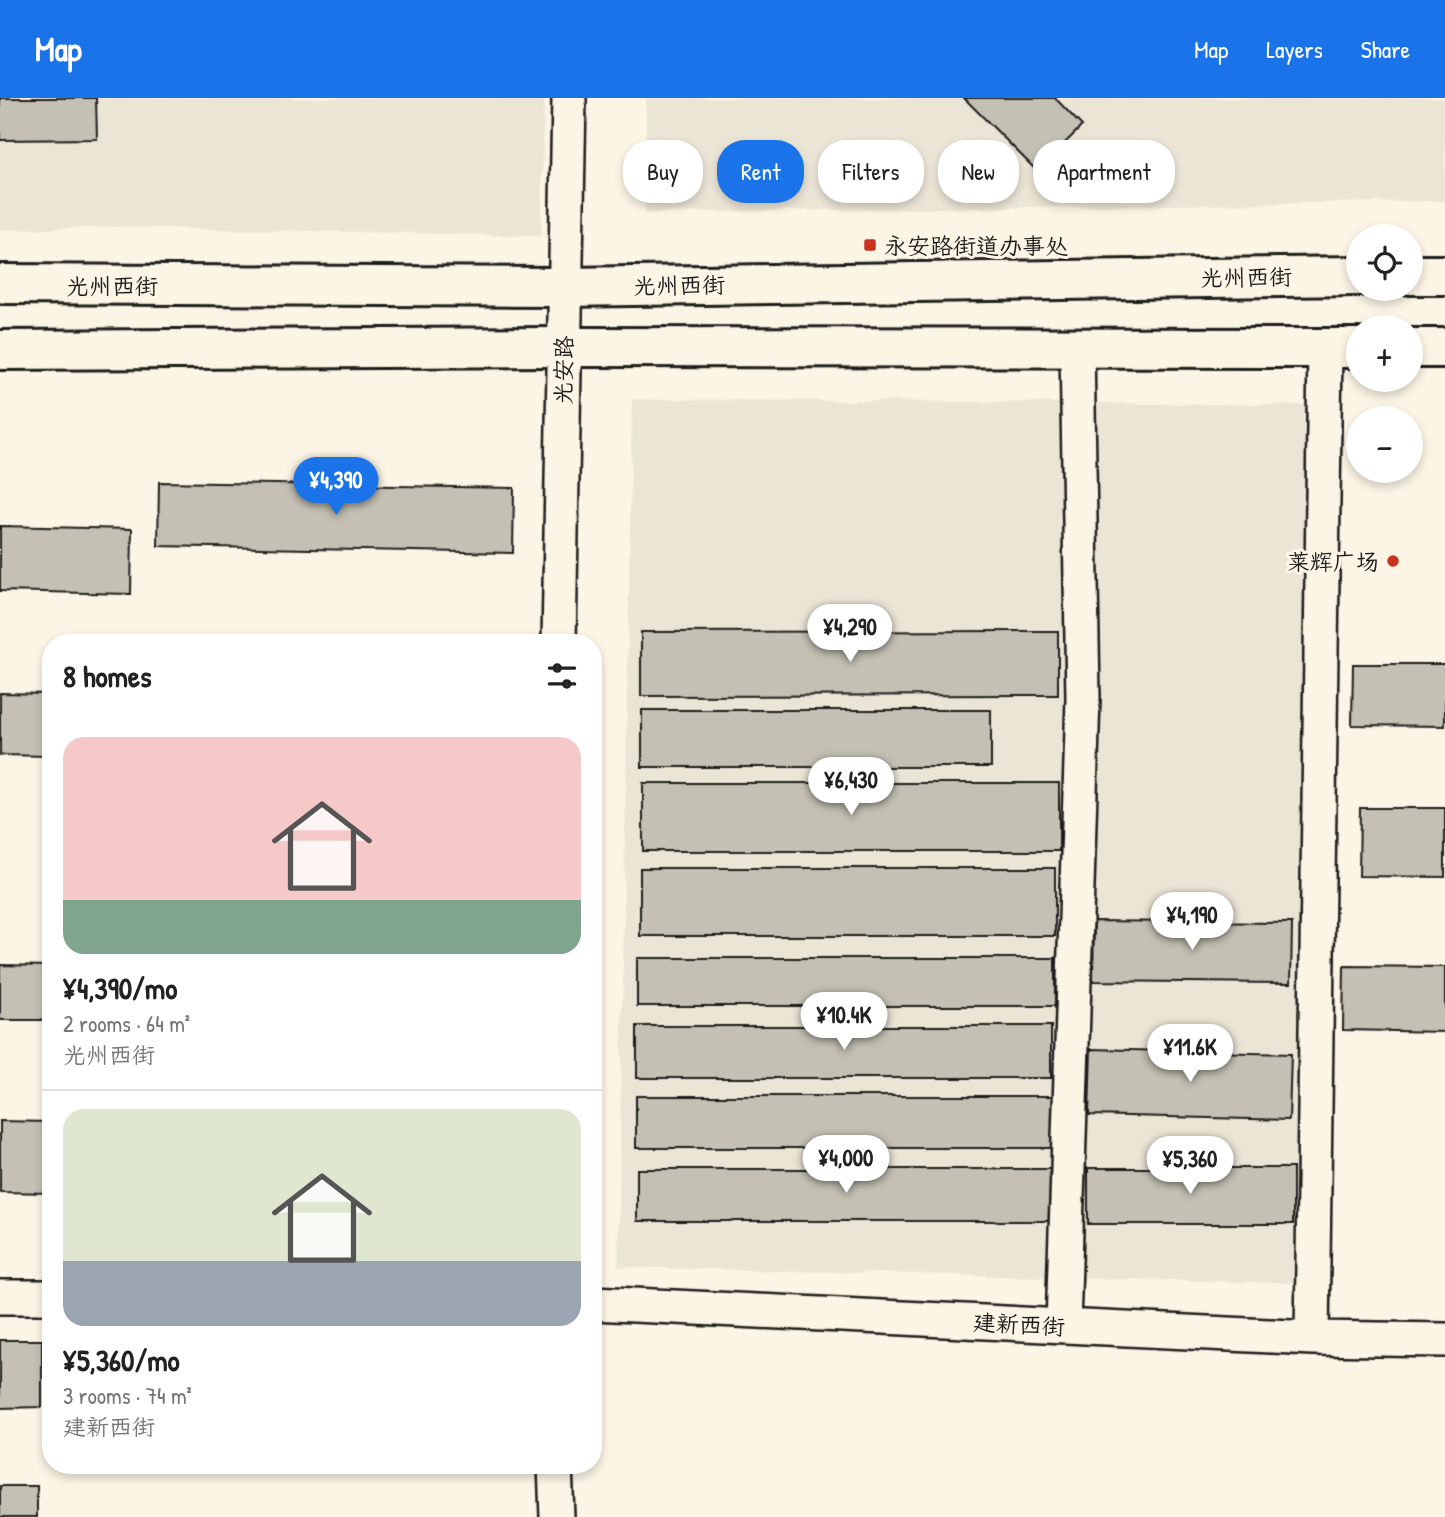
<!DOCTYPE html>
<html lang="en">
<head>
<meta charset="utf-8">
<style>
	:root { --surface:#fff; --page:#f2f2f2; --text:#222; --muted:#767676; --line:#e0e0e0; --accent:#1a73e8 }
	body { margin:0; font-family:"Patrick Hand","LXGW WenKai TC",sans-serif; background:var(--page); color:var(--text); height:100vh; display:flex; flex-direction:column; font-size:26px; white-space:nowrap }
	* { box-sizing:border-box; margin:0 }
	p { font-size:23px; color:var(--muted) }
	.icon { flex:none; width:38px; height:38px; fill:none; stroke:currentColor; stroke-width:2; stroke-linecap:round; stroke-linejoin:round }
	.map { position:relative; flex:1; overflow:hidden }
	.panel { position:absolute; left:42px; top:536px; width:560px; height:840px; display:flex; flex-direction:column; background:var(--surface); border-radius:28px; box-shadow:0 4px 10px #0003 }
	.panel>* { flex:none }
	.hud { position:absolute; left:623px; top:42px; width:665px; height:63px; display:flex; gap:14px }
	.controls { position:absolute; left:1346px; top:126px; display:grid; gap:14px }
	.controls a { display:grid; place-items:center; width:77px; height:77px; border-radius:50%; background:var(--surface); box-shadow:0 4px 10px #0003; font-size:35px }
	.price { position:absolute; translate:-50% -60px; padding:0 16px; border-radius:24px; background:#fff; color:#222; font-size:23px; line-height:46px; filter:drop-shadow(0 2px 4px #0008) }
	.price::after { content:''; position:absolute; left:50%; top:42px; width:21px; height:16px; margin-left:-10px; background:inherit; clip-path:polygon(0 0,100% 0,50% 100%) }
	.price.selected { background:var(--accent); color:#fff }
	ul { padding:0; list-style:none }
	li { display:grid; align-content:center; gap:14px; height:371px; padding:0 21px }
	li+li { border-top:2px solid var(--line) }
	li span { display:grid; place-items:center; height:217px; border-radius:21px; color:#555 }
	li>.icon { margin-inline-start:auto }
	span .icon { width:126px; height:126px; fill:#fffc; stroke-width:1 }
	li b { font-size:30px }
	h2 { display:flex; justify-content:space-between; align-items:center; height:84px; padding:0 21px; font-size:30px }
	.pill { padding:0 24px; border-radius:28px; background:var(--surface); box-shadow:0 4px 10px #0003; font-size:24px; line-height:63px }
	.pill.selected { background:var(--accent); color:#fff }
	header { display:flex; align-items:center; gap:42px; box-sizing:border-box; height:98px; padding:0 35px; background:var(--accent); color:#fff }
	header strong { font-size:33px }
	nav { display:flex; gap:38px; margin-inline-start:auto; font-size:24px }
	.map>svg:first-child { display:block }
</style>
</head>
<body>
<header>
<strong>Map</strong>
<nav><a>Map</a><a>Layers</a><a>Share</a></nav>
</header>
<div class="map">
<svg width="1445" height="1419" viewBox="0 0 1445 1419">
	<rect width="100%" height="100%" fill="#fcf5e5"/>
	<filter id="ink" filterUnits="userSpaceOnUse"><feTurbulence type="fractalNoise" baseFrequency=".0143" numOctaves="2"/><feDisplacementMap in="SourceGraphic" scale="14" xChannelSelector="R" yChannelSelector="G"/><feConvolveMatrix kernelMatrix="1 2 1 2 8 2 1 2 1" color-interpolation-filters="sRGB"/></filter>
	<g filter="url(#ink)">
		<!-- built -->
		<path fill="#ebe5d6" d="M0,0H544L541,138L115,129L0,132Z
			M646,0H1445V103L645,115Z
			M632,301L1316,307L1295,1185L618,1169Z"/>
		<!-- building -->
		<path fill="#c4c0b3" stroke="#1c1c1c" stroke-width="2" d="M0,0H96L97,41L0,42Z
			M964,0H1055L1082,28L1037,73Z
			M159,384L514,390L513,455L158,448Z
			M0,428L132,431L131,496L0,493Z
			M1058,533V597L641,598V534Z
			M1353,566H1445V628L1352,627Z
			M0,595L51,596V658L0,657Z
			M642,612H991V669H642Z
			M643,685H1059V753H643Z
			M1360,710H1445V779L1359,778Z
			M640,770H1055V838H640Z
			M1094,823L1292,825L1291,885L1093,883Z
			M637,860H1055V908H637Z
			M0,867L51,868V922H0Z
			M1344,868L1445,869V934L1343,932Z
			M637,928H1051V980H637Z
			M1091,951L1291,956L1289,1022L1089,1017Z
			M636,998H1055V1050H636Z
			M0,1023L51,1024V1095L0,1094Z
			M1088,1070H1293V1126H1088Z
			M637,1071H1055V1123H637Z
			M0,1242H42V1309L0,1310Z
			M0,1388H37V1419H0Z"/>
		<g fill="none" stroke-linecap="round" stroke-linejoin="round">
			<defs>
				<path id="minor" d="M559,544L569,0
					M0,1199H51
					M593,1205L1312,1240L1445,1242
					M1063,1228L1083,600L1077,250
					M1312,1240L1325,250
					M555,1367L557,1419"/>
				<path id="major" d="M1410,177H1445
					M0,186L564,189L1358,178
					M1410,250H1445
					M0,252L563,249L1358,250"/>
			</defs>
			<!-- minor casing -->
			<use href="#minor" stroke="#1c1c1c" stroke-width="38"/>
			<!-- major casing -->
			<use href="#major" stroke="#1c1c1c" stroke-width="44"/>
			<!-- minor -->
			<use href="#minor" stroke="#fcf5e5" stroke-width="33"/>
			<!-- major -->
			<use href="#major" stroke="#fcf5e5" stroke-width="38"/>
		</g>
	</g>
	<!-- markers -->
	<g fill="#c8321e" stroke="#fcf5e5" stroke-width="2.5">
		<rect x="863" y="140" width="14" height="14" rx="3.5"/>
		<circle cx="1393" cy="463" r="7"/>
	</g>
	<g text-anchor="middle" dominant-baseline="central" stroke-width="6" stroke-linejoin="round" paint-order="stroke">
		<!-- poi labels -->
		<g font-size="23" fill="#1c1c1c" stroke="#fcf5e5" text-anchor="start">
			<text x="884" y="147">永安路街道办事处</text>
			<text x="1379" y="463" text-anchor="end">莱辉广场</text>
		</g>
		<!-- street labels -->
		<g font-size="23" fill="#1c1c1c" stroke="#fcf5e5">
			<text transform="translate(1246 179) rotate(-1)">光州西街</text>
			<text x="112" y="187">光州西街</text>
			<text transform="translate(679 187) rotate(-1)">光州西街</text>
			<text transform="translate(563 272) rotate(-89)">光安路</text>
			<text transform="translate(1019 1226) rotate(3)">建新西街</text>
		</g>
	</g>
</svg>
<div class="controls">
<a><svg class="icon" aria-label="locate" viewBox="0 0 24 24"><circle cx="12" cy="12" r="6"/><path d="M12 2v4M12 18v4M2 12h4M18 12h4"/></svg></a>
<a>+</a>
<a>−</a>
</div>
<b class="price selected" style="left:336px;top:419px">¥4,390</b>
<b class="price" style="left:850px;top:566px">¥4,290</b>
<b class="price" style="left:851px;top:719px">¥6,430</b>
<b class="price" style="left:1192px;top:854px">¥4,190</b>
<b class="price" style="left:844px;top:954px">¥10.4K</b>
<b class="price" style="left:1190px;top:986px">¥11.6K</b>
<b class="price" style="left:846px;top:1097px">¥4,000</b>
<b class="price" style="left:1190px;top:1098px">¥5,360</b>
<div class="hud">
<a class="pill">Buy</a>
<a class="pill selected">Rent</a>
<a class="pill">Filters</a>
<a class="pill">New</a>
<a class="pill">Apartment</a>
</div>
<section class="panel">
<h2>8 homes<svg class="icon" aria-label="filters" viewBox="0 0 24 24"><path d="M4 7h16M4 17h16"/><circle cx="9" cy="7" r="2"/><circle cx="15" cy="17" r="2"/></svg></h2>
<ul>
<li><span style="background:linear-gradient(#f6c9c9 75%,#7fa58c 0)"><svg class="icon" aria-label="home" viewBox="0 0 24 24"><path d="M3 11l9-7 9 7M6 9v11h12V9"/></svg></span><div><b>¥4,390/mo</b><p>2 rooms · 64 m²</p><p>光州西街</p></div></li>
<li><span style="background:linear-gradient(#dfe7d0 70%,#9aa5b1 0)"><svg class="icon" aria-label="home" viewBox="0 0 24 24"><path d="M3 11l9-7 9 7M6 9v11h12V9"/></svg></span><div><b>¥5,360/mo</b><p>3 rooms · 74 m²</p><p>建新西街</p></div></li>
</ul>
</section>
</div>
</body>
</html>
